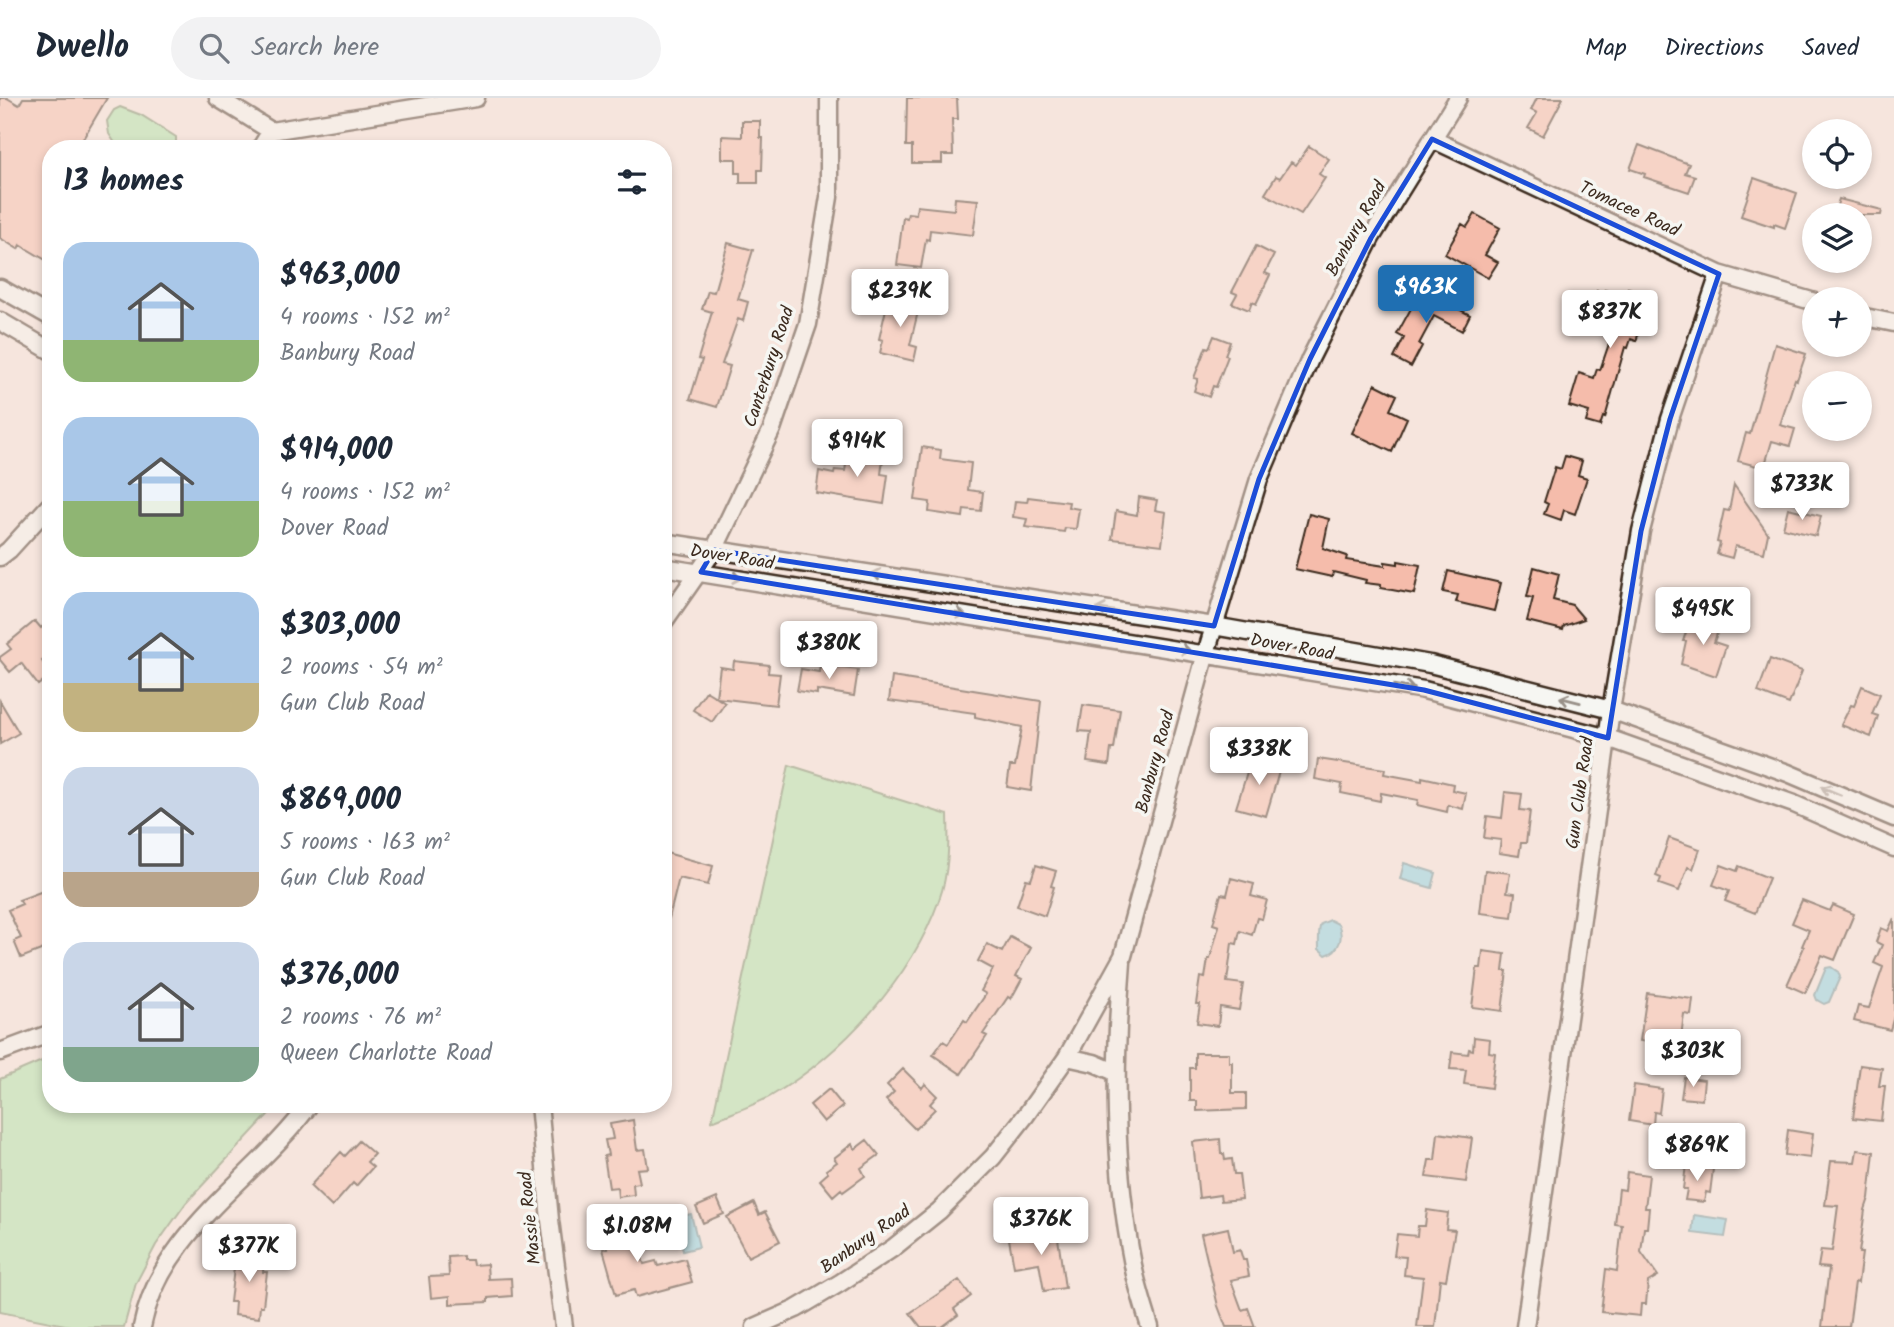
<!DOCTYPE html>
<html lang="en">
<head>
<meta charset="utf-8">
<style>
	:root { --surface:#fff; --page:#f2f2f3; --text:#1f2937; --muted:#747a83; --line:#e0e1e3; --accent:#1f6fb2 }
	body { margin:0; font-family:Kalam,sans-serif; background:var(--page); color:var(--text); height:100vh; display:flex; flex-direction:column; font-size:26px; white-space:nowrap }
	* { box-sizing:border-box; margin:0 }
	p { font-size:23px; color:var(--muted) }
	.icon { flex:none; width:38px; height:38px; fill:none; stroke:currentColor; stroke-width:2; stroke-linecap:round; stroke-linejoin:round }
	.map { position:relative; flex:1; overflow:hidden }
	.panel { position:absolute; left:42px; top:42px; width:630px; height:973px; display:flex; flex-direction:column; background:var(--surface); border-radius:28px; box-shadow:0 4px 10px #0003 }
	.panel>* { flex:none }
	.buttons { position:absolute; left:1802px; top:21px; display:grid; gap:14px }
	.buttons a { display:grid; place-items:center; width:70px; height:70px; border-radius:50%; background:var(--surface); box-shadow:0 4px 10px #0003; font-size:35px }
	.price { position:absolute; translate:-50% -60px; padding:0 16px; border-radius:7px; background:#fff; color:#222; font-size:23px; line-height:46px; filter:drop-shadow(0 2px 4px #0008) }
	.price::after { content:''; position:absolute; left:50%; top:42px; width:21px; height:16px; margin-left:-10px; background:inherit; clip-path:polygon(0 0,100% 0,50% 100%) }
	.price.current { background:var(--accent); color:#fff }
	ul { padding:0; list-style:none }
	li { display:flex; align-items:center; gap:21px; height:175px; padding:0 21px }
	li span { display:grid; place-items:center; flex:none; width:196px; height:140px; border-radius:21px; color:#555 }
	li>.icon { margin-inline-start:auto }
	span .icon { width:84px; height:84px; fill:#fffc; stroke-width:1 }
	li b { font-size:30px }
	h2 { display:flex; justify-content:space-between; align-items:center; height:84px; padding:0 21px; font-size:30px }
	header { display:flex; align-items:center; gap:42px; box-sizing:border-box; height:98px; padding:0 35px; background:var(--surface); border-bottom:2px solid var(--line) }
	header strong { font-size:33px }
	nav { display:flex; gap:38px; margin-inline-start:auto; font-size:24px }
	.search { width:490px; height:63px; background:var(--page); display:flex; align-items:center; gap:18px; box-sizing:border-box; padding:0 24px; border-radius:38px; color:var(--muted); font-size:26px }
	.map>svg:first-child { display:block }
</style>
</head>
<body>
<header>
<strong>Dwello</strong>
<div class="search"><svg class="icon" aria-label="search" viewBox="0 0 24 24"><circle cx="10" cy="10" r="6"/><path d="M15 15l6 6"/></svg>Search here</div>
<nav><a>Map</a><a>Directions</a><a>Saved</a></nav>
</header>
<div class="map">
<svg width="1894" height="1229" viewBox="0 0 1894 1229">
	<rect width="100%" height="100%" fill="#f6e5dd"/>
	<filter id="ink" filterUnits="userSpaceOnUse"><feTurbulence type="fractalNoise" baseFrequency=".0143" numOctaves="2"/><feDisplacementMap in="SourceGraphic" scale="14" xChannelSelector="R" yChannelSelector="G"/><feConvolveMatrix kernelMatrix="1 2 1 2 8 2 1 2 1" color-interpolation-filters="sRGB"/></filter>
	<g filter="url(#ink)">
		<!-- green -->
		<path fill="#aae4a8" stroke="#728763" stroke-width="2" d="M120,9L141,17L176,39V51H119L109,36L107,23L114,12Z
			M789,667L948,717C949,746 949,775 939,802C911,881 842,956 771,998C753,1008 731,1015 712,1023Z
			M51,959V1006H278L186,1105L156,1147L136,1185L124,1229H75L0,1214V981Z"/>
		<!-- water -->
		<path fill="#86d2e5" stroke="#688f95" stroke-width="2" d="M1404,765L1436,775L1432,790L1400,781Z
			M1330,822L1338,826C1344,838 1340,853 1326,857L1319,851C1319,844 1318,831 1321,826Z
			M1831,869L1838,874L1840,879L1829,904L1824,906L1817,902L1815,897L1826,870Z
			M691,1116L699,1149L683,1153L675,1120Z
			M1694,1117L1728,1122L1725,1139L1692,1135Z"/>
		<!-- building -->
		<path fill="#f5bcab" stroke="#3b2a1e" stroke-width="2" d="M0,0H7L19,7L23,0H107L77,51H51V165L20,147L18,151L0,140Z
			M907,0H957L958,21H952L953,57H942V65H912V48H906Z
			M1537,0H1563L1543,38L1528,30L1537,15L1531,12Z
			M742,23H760V40H763L762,72H758V85H740V75H736V61H722V38L742,39Z
			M1639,47L1689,66L1685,75L1695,78L1689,94L1644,79L1645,76L1630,71Z
			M1309,48L1329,61L1319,76L1325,80L1301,116L1265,96L1276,78L1280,80L1291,64L1296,67Z
			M1754,80L1797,95L1785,130L1774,126V129L1741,118Z
			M955,100L978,102L973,137L930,132L929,142L926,141L921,170L897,167L903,119L907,120L908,115L916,116L917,108L954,112Z
			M1839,101L1882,112L1881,117H1834Z
			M1475,116L1500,130L1485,157L1498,164L1488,180L1445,156L1462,126L1467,129Z
			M728,145L753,152L738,201L748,204L743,223L738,221L722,266L730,268L717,309L690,301L702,262L698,261L712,214L702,211L708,193L714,194Z
			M1256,148L1274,157L1265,175L1270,177L1256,206L1252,204L1249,212L1232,205L1237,196L1232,194Z
			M1628,190L1647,196L1643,207L1648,209L1636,243L1631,241L1628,250L1625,249L1605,320L1603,319L1600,328L1586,324L1589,314L1569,308L1579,275L1594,280L1597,271L1600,272L1613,234L1594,228L1598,214L1591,212L1597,193L1604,195L1605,192L1624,199Z
			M1425,193L1470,217L1462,233L1434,218L1419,246L1422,248L1411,269L1394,260L1404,240L1397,236L1414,205L1418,207Z
			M900,196L921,201L910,247L917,249L914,263L880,255L883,242L879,241L886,211L896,213Z
			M1214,238L1230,244L1225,257L1228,258L1216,289L1213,288L1209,299L1194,293L1198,281L1194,280L1206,249L1209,250Z
			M1775,246L1806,256L1797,282L1795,281L1780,327L1795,331L1790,348L1772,343L1764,370L1738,363L1746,335L1750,336Z
			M1375,286L1397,297L1390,312L1407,320L1392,354L1352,335Z
			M922,349L941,352L940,361L971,365L968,392L983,394L981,413L964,411L963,419L929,414L930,404L915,402Z
			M859,351L884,354L881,376L888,377L884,406L816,395L819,373L834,376L835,372L845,373L847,361L857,363Z
			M1565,358L1582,363L1578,377L1587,380L1575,416L1564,412L1561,422L1544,416L1548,406L1544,404L1555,369L1561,371Z
			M1734,387L1768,436L1764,455L1735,448L1732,460L1717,456L1720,445L1717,444L1724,412L1729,413Z
			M1028,399L1069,404L1068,409L1079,411L1076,431L1065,430L1064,434L1025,429L1027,421L1013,419L1015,403L1027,404Z
			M1139,399L1157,402L1155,412L1166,414L1162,447L1112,441L1116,413L1137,417Z
			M1788,410L1821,418L1816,438L1783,430Z
			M1309,416L1329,421L1323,450L1347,458L1346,462L1385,468V464L1398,466V463L1420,467L1414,496L1381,490V487L1365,485L1366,482L1333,474L1332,479L1295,471Z
			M1534,469L1559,476L1553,502L1572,507L1584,521L1564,528L1563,532L1527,523L1533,500L1527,499Z
			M1448,473L1501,485L1494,513L1456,504L1458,497L1443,494Z
			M1699,520L1720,527L1714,544L1726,548L1716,578L1681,566L1686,543H1683L1690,523L1698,526Z
			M51,521V556L42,563L51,577L38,587L21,565L10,574L0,562V559L11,551L7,546L35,523L41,530Z
			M1770,561L1802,573L1789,606L1758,594Z
			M734,563L769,567L768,575L780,576L776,607L717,600L725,605L712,624L693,612L706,593L716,599L720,569L733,571Z
			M820,567L858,572L854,598L817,592V596L797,593L801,571L819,574Z
			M892,579L1041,603L1031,693L1007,689L1010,668H1015L1022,629L975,619V615L889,603Z
			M1862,588L1880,596L1872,616L1878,618L1871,639L1841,627L1851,607L1854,608Z
			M0,603L19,635L0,646Z
			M1083,607L1120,612L1114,651H1111L1109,667L1087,664L1091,634L1079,633Z
			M1252,659L1281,667L1266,718L1236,710Z
			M1318,661L1385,671L1384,676L1422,683V679L1453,686L1452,692L1466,695L1463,711L1448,707L1447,714L1417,707L1418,702L1381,695L1380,703L1341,695L1342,686L1315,681Z
			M1505,694L1522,696L1520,712L1530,713L1526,745H1521L1519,758L1499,755L1501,742L1484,740L1487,718L1502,720Z
			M1669,740L1700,751L1693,771L1688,769L1679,793L1659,786L1661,780L1656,778Z
			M663,754L713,768L708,787L679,780L669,820L663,819Z
			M1036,767L1056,773L1051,788L1054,789L1045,818L1017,808L1026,781L1031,782Z
			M1721,767L1737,773L1739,768L1769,780L1755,815L1725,803L1729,793L1713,787Z
			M1485,772L1510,775L1507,794L1515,795L1512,819L1480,815Z
			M1231,780L1254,786L1251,798L1267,802L1262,821L1257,820L1252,837L1240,833L1237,846L1232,845L1227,884L1243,886L1239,912L1220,909L1218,928L1197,925L1200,906H1196L1200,879L1205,880L1208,861H1210L1219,828L1213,826L1221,796L1227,797Z
			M51,790V848L21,860L14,843L21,840L8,812L22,806L19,802Z
			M1802,802L1830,813L1833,807L1854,816L1835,862L1822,857L1805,895L1787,887L1804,849L1802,848L1809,832L1792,825Z
			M1894,820V918L1890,932L1854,923L1858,908L1869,910L1883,869L1874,865L1882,847L1876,844L1881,830L1888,833Z
			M1010,839L1031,850L1016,878L1022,881L1011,901L1008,899L983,936L987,938L961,976L933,957L943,943L948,946L964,922L967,924L986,896L981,893L993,871L978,863L987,846L1002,854Z
			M1483,853L1505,856L1503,873H1507L1502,913L1472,909L1477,870H1481Z
			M1647,895L1693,901L1691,917L1684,916L1680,948L1640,943Z
			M1474,939L1490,941L1489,954L1495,955L1491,990L1464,986L1466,972L1450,971L1452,954L1468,956L1469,951L1473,952Z
			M1195,955H1229V964H1232V995H1246V1011L1197,1013V1003H1190V970H1195Z
			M1860,967L1882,970L1879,988H1885L1881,1023L1853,1020Z
			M903,971L922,990L925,986L937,998L930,1006L935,1011L915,1031L886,1002L894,994L887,987Z
			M1684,979L1704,982L1702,1002L1681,1000Z
			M1634,987L1662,991L1659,1015L1654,1014L1653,1027L1629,1023Z
			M829,991L843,1008L824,1024L810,1007Z
			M633,1022L637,1052L645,1051L648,1070L637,1071L640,1085L633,1086L634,1097L618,1099L617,1089L609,1090L604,1058L608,1057L605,1042L613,1041L610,1026Z
			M1788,1032L1813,1036L1810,1060L1785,1057Z
			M1438,1035L1472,1040L1466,1084L1426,1079L1429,1062H1435Z
			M1220,1041L1221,1056H1224L1225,1062L1232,1061L1234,1076H1239L1242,1101L1221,1103L1220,1097L1199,1100L1193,1044Z
			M867,1042L879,1057L861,1070L865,1078L843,1094L841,1091L833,1098L820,1082L828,1075L826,1072L837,1064L834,1060L852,1046L855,1051Z
			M359,1043L374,1056L367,1064L373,1069L356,1088L353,1085L332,1109L310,1088L341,1054L345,1058Z
			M1857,1052L1874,1054L1869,1100L1865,1112L1859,1155H1862L1858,1185L1855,1184L1849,1229H1822L1829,1170L1818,1169L1821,1152L1832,1153L1838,1108L1825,1107L1831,1063L1855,1064Z
			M1686,1067L1713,1071L1710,1095L1706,1094L1704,1104L1685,1102L1687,1091H1683Z
			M1627,1074L1649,1077L1645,1110H1649L1647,1130H1644L1641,1154L1658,1178L1648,1184L1646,1206H1641L1640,1218L1601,1214L1606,1171L1617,1173L1622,1127L1615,1126L1619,1091L1625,1092Z
			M717,1100L724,1116L703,1125L696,1109Z
			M754,1105L759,1117L765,1114L780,1143L748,1159L727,1119Z
			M1427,1112L1448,1115L1446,1131L1455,1132L1446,1182L1440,1181L1435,1229H1417L1423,1179L1404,1177L1406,1159L1394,1158L1397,1136L1417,1138L1418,1128H1425Z
			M623,1117L631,1144L637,1143L644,1166L656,1163L658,1168L685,1161L692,1184L636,1199L634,1192L616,1197L603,1151L608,1150L600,1123Z
			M1228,1130L1233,1154L1240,1152L1243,1162H1246L1249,1178L1231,1182L1242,1212L1248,1210L1255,1229H1226L1218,1208L1201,1136Z
			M1057,1133L1065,1190L1044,1193L1039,1165L1014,1169L1009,1141Z
			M241,1150L265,1153L263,1174H267L263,1208H260L259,1220L234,1217L235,1204H230L234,1170L239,1171Z
			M463,1158V1162H472L473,1167L487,1166L488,1181L511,1180L512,1198L488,1200V1204L450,1206V1198L431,1200L429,1179L449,1178L448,1159Z
			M959,1182L971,1198L954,1211L958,1217L942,1229H921L910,1215Z"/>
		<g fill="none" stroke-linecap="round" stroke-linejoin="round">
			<defs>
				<path id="street" d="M218,0L271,33
					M271,33L476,0
					M1432,41L1719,176L1815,204
					M260,51L271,33
					M0,190L51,219
					M1860,218L1894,225
					M0,223L51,253
					M663,444L1214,528L1430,566L1611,612L1788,675L1894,720
					M0,459L9,452L51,406
					M663,469L1424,592L1608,640L1794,706L1894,750
					M663,525L714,452L772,331L808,226L829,99V0
					M1122,864C1114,966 1113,1066 1133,1167C1137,1188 1144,1209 1150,1229
					M0,954L51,935
					M1067,959L1094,965L1115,974
					M539,1006L550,1122L564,1229
					M142,1229C161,1132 256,1081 310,1006
					M755,1229L796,1211L840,1185L893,1150L939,1113L993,1059L1026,1017L1067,959L1123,858L1206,555L1259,381L1310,261L1371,140L1458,0
					M1525,1229L1611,612L1641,433L1670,321L1719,176"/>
			</defs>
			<!-- street casing -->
			<use href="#street" stroke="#3b2a1e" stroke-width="21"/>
			<!-- street -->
			<use href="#street" stroke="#f6f6f2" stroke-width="16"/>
		</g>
		<!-- one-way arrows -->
		<defs><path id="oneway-shaft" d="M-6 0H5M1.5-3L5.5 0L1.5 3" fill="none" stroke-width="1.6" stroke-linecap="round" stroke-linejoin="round" transform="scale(1.75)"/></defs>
		<g stroke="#989088">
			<use href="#oneway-shaft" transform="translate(882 477) rotate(-171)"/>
			<use href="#oneway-shaft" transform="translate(731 479) rotate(9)"/>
			<use href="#oneway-shaft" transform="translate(1107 512) rotate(-171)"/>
			<use href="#oneway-shaft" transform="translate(955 515) rotate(9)"/>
			<use href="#oneway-shaft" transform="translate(1180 551) rotate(9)"/>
			<use href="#oneway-shaft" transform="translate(1404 589) rotate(10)"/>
			<use href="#oneway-shaft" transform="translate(1570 602) rotate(-166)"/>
			<use href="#oneway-shaft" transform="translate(1831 693) rotate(-157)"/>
		</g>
	</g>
	<!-- marked area -->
	<path d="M0 0H1894V1229H0ZM1432,41L1719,176L1670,321L1641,433L1608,640L1424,592L701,474L714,452L1214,528L1259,381L1310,261L1371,140Z" fill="#f6e5dd" fill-opacity=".55" fill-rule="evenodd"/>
	<path fill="none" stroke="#1d4ed8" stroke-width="5" stroke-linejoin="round" d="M1432,41L1719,176L1670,321L1641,433L1608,640L1424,592L701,474L714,452L1214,528L1259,381L1310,261L1371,140Z"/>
	<g text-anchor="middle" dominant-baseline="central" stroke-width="7" stroke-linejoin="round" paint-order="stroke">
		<!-- street labels -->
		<g font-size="18" fill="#3b2a1e" stroke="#f6f6f2">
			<text transform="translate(1629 112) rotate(25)">Tomacee Road</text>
			<text transform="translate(1357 131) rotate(-61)">Banbury Road</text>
			<text transform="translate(770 269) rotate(-72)">Canterbury Road</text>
			<text transform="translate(732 460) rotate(9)">Dover Road</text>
			<text transform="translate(1292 550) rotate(10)">Dover Road</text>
			<text transform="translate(1156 664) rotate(-75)">Banbury Road</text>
			<text transform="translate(1581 695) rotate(-82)">Gun Club Road</text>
			<text transform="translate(531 1120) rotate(-96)">Massie Road</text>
			<text transform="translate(866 1142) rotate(-35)">Banbury Road</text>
		</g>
	</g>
</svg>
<div class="buttons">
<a><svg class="icon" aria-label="locate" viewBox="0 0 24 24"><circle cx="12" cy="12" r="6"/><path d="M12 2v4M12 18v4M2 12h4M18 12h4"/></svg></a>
<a><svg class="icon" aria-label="layers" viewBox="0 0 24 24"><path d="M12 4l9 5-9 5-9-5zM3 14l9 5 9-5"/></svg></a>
<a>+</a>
<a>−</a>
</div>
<b class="price current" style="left:1426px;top:227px">$963K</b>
<b class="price" style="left:900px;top:231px">$239K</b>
<b class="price" style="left:1610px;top:252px">$837K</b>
<b class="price" style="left:857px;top:381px">$914K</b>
<b class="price" style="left:1802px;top:424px">$733K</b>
<b class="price" style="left:1703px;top:549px">$495K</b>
<b class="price" style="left:829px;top:583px">$380K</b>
<b class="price" style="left:1259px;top:689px">$338K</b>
<b class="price" style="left:1693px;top:991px">$303K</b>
<b class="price" style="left:1697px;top:1085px">$869K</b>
<b class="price" style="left:1041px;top:1159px">$376K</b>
<b class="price" style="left:637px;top:1166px">$1.08M</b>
<b class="price" style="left:249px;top:1186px">$377K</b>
<section class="panel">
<h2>13 homes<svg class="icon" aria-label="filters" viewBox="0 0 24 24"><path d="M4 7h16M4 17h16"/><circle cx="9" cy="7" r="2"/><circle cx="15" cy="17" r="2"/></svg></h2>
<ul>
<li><span style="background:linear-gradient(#a9c7e8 70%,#8fb573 0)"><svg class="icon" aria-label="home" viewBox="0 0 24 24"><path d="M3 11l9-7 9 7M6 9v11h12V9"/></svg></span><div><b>$963,000</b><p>4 rooms · 152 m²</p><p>Banbury Road</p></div></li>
<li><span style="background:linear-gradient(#a9c7e8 60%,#8fb573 0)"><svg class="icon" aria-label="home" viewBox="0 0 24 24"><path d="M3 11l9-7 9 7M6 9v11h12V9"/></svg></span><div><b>$914,000</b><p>4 rooms · 152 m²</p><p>Dover Road</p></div></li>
<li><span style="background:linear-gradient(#a9c7e8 65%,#c2b280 0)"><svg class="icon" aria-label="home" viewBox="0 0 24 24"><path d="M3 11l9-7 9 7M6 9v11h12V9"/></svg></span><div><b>$303,000</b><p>2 rooms · 54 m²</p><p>Gun Club Road</p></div></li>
<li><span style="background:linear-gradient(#c9d6e8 75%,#b9a48a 0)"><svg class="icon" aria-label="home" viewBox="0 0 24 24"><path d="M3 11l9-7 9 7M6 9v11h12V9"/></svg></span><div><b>$869,000</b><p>5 rooms · 163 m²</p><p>Gun Club Road</p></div></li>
<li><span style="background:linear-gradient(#c9d6e8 75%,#7fa58c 0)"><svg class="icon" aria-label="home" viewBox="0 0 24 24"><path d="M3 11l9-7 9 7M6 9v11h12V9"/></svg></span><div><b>$376,000</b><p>2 rooms · 76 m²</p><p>Queen Charlotte Road</p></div></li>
</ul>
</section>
</div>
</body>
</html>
